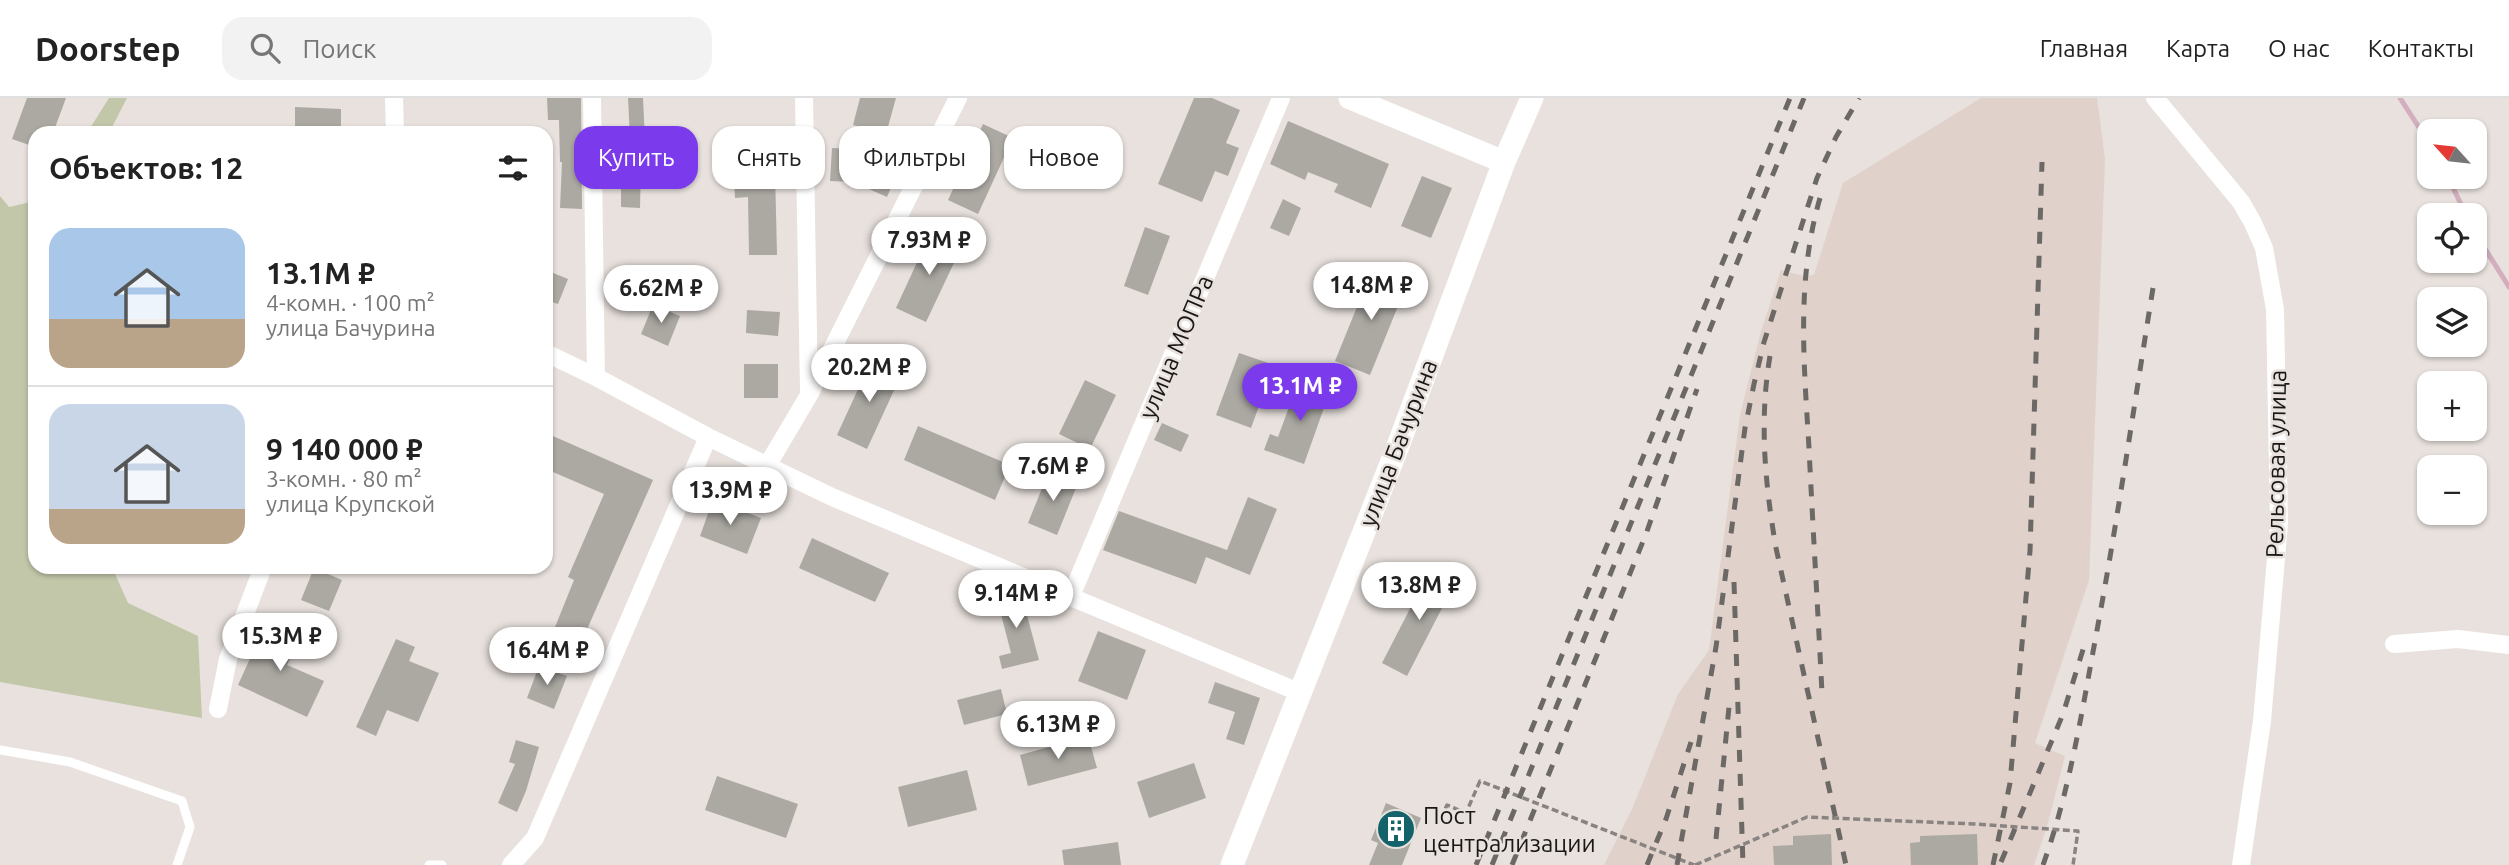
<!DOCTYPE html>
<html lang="ru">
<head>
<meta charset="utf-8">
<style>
	:root { --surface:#fff; --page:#f2f2f2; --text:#222; --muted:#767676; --line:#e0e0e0; --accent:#7c3aed }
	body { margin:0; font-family:Ubuntu,sans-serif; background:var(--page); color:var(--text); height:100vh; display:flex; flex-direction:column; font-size:26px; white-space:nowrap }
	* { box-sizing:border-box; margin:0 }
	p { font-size:23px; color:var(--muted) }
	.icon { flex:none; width:38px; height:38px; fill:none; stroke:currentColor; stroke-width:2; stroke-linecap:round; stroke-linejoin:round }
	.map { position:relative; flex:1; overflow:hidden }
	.sheet { position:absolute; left:28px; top:28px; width:525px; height:448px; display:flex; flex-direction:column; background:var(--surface); border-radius:21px; box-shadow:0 2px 5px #0004 }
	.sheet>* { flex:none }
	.hud { position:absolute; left:574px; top:28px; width:665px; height:63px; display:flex; gap:14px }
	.needle { width:46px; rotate:297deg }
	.tools { position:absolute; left:2417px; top:21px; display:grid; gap:14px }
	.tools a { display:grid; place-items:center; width:70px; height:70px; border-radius:14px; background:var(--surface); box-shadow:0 2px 5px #0004; font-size:35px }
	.price { position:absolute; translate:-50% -60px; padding:0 16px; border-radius:24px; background:#fff; color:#222; font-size:23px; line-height:46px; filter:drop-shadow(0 2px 4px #0008) }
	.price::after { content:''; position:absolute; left:50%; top:42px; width:21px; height:16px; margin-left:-10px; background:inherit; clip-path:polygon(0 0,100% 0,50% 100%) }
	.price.current { background:var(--accent); color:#fff }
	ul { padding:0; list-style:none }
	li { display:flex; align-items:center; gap:21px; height:175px; padding:0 21px }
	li+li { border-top:2px solid var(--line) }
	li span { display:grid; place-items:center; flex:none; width:196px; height:140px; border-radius:21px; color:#555 }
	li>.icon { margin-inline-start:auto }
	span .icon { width:84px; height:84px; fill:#fffc; stroke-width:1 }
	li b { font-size:30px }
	h2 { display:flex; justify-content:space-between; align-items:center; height:84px; padding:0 21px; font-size:30px }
	.pill { padding:0 24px; border-radius:21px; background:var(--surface); box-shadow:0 2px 5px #0004; font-size:24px; line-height:63px }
	.pill.current { background:var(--accent); color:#fff }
	header { display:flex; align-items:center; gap:42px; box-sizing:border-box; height:98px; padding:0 35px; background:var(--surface); border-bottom:2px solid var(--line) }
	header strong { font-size:33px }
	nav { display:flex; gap:38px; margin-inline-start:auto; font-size:24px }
	.search { width:490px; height:63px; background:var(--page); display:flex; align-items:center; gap:18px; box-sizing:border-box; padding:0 24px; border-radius:21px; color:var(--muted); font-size:26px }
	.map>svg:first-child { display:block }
</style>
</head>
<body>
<header>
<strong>Doorstep</strong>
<div class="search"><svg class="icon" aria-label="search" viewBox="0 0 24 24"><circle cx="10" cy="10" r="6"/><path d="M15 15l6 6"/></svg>Поиск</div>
<nav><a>Главная</a><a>Карта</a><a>О нас</a><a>Контакты</a></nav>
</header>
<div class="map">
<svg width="2509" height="767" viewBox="0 0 2509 767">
	<rect width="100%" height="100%" fill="#e8e1dd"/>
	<!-- built -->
	<path fill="#e0d2ca" d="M1981,0H2097L2105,61L2089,482L2035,645L2065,658L2048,725L2034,767H1604L1633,709L1678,596L1709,552L1740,317L1760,237L1781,172L1804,178L1814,177L1843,85Z"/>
	<!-- green -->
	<path fill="#c3c7aa" d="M109,0H127L109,35H87Z
		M0,98L9,109L35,103V469H112L128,505L198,538L202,620L0,584Z"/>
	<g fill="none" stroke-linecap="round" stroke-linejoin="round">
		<!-- stream -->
		<path stroke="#d2aebe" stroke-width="5" d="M2400,0L2429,45
			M2448,79L2466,117
			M2474,133L2509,189"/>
	</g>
	<!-- building -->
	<path fill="#aca9a3" d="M27,0H66L53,35H35V49L12,41Z
		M547,0H581L582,111L560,110L562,64H560L559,22H548Z
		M628,0H643L646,62L641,63L640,110L621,109V77H623L622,41L630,40Z
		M860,0H896L886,36L853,27Z
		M1194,0H1212L1240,12L1226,45L1239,50L1228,78L1215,73L1202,104L1158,86Z
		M295,9L341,11V35H295Z
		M1288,23L1389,66L1371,110L1334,94L1338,86L1308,74L1305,82L1270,66Z
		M983,26L1013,40L978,116L948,102Z
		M832,50L851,51L899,71L887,99L853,84L830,83Z
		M763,61V74L775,73L777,157H749L748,99L735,100L733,63Z
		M1422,78L1452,90L1431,140L1401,128Z
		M1283,101L1301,110L1289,138L1270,130Z
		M1145,129L1170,138L1148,197L1124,188Z
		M931,134L962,148L926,224L896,210Z
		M546,172L568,181L558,206L546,202Z
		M1372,172L1407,186L1370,277L1335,263Z
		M653,207L680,218L668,248L641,236Z
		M747,212L780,214L778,238L746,235Z
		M1239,255L1274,267L1251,330L1216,317Z
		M870,265H881L902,275L867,351L837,337Z
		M744,266H778V300H744Z
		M1085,282L1116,297L1090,351L1059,336Z
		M1299,282L1330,293L1304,366L1264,352L1270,336L1278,339Z
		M1162,325L1189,337L1181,354L1154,342Z
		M918,328L1010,367L995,402L904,362Z
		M546,335L653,382L581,545L553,534L574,482L568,479L604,396L546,371Z
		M1049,373L1078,385L1057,437L1028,425Z
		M1248,399L1277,411L1250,477L1206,459L1196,486L1103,452L1119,413L1227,452Z
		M713,402L761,420L747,456L700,438Z
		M812,440L889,475L875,504L799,470Z
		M314,470L342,482L329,513L301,502Z
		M1431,470L1456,483L1407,578L1382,565Z
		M1020,491L1039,562L1002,571L999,558L1011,555L996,497Z
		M266,525L300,539L287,567L324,583L307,619L238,587Z
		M1098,533L1146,552L1127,602L1078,583Z
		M396,541L415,549L409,563L439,575L418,624L387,612L376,638L356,629Z
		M539,568L567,578L554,611L527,600Z
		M1215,584L1260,600L1244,647L1226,641L1235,614L1208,605Z
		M1001,591L1007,616L964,627L957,602Z
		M1088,638L1097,670L1028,688L1020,657Z
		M516,642L539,649L526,693L517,714L498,705L515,666L509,664Z
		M1194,665L1206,700L1149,720L1137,684Z
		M967,672L977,712L908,729L898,689Z
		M717,678L798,706L786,740L705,712Z
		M1386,705L1421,720L1402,767H1369L1378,745L1371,742Z
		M1831,736L1832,767H1774L1773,748L1793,747V738Z
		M1977,736L1978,767H1911L1910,745L1920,744V738Z
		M1118,744L1121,767H1064L1062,752Z"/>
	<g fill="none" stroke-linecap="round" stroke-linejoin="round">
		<!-- path -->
		<path stroke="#898482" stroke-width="3.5" stroke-dasharray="7 3.5" stroke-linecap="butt" d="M1441,720L1447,707L1466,715L1480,683L1694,767
			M1695,767L1807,719L1974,726L2078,733L2073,767"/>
		<!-- service -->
		<path stroke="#fff" stroke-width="9" d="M0,652L70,664L182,703L190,729L177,767
			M429,767H442"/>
		<!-- minor -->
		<path stroke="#fff" stroke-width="18" d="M394,0L395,35
			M592,0L596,279
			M804,0L809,294
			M2155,0L2241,104L2253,125L2264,150L2275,211L2279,425L2262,623L2241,767
			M546,255L596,279L708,339L832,399L1301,595
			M767,368L809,297L958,0
			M1071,498L1281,0
			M2394,546L2458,541L2509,547
			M218,611L228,561L263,469
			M511,767L535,740L708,339"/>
		<!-- tertiary -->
		<path stroke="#fff" stroke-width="23" d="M1350,0L1504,64
			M1232,767L1398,348L1504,64L1532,0"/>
		<!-- rail -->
		<path stroke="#6c6866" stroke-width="5" stroke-dasharray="12 12" stroke-linecap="butt" d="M1820,100C1796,182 1804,266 1809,350C1813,432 1818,514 1822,595
			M1770,258C1759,323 1765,386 1776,450L1846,767
			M1734,484L1743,767
			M1716,741L1729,609
			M2001,764L2063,616L2086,542
			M1476,767L1790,0
			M1492,767L1804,0
			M1512,767L1646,436L1697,291
			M1647,767L1666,721L1691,644
			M1677,767L1716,549L1745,330L1754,286L1764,244L1817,80L1836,39L1859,0
			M1993,767L2010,685L2030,453L2042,64
			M2043,767C2069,695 2081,619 2095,543C2117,426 2134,308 2153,190"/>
	</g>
	<!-- icons -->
	<defs>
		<symbol id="building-disc" viewBox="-11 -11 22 22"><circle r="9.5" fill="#14636a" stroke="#e8e1dd"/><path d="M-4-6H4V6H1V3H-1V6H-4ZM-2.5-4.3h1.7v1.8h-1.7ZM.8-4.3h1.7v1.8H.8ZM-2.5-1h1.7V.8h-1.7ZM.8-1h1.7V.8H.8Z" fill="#fff"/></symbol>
	</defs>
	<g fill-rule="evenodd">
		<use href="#building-disc" x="1374" y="709" width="44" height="44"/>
	</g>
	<g text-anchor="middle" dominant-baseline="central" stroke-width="5" stroke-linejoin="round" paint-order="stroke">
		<!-- street labels -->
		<g font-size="24" fill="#1a1817" stroke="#e8e1dd">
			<text transform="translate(1176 249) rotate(-67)">улица МОПРа</text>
			<text transform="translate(1398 345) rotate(-69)">улица Бачурина</text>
			<text transform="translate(2276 366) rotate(-89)">Рельсовая улица</text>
		</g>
		<!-- poi labels -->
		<g font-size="24" fill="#1a1817" stroke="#e8e1dd" text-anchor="start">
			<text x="1423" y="717">Пост<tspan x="1423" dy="28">централизации</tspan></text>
		</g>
	</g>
</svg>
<div class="tools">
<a><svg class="needle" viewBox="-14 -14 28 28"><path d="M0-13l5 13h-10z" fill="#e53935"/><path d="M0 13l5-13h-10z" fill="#767676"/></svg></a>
<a><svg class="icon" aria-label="locate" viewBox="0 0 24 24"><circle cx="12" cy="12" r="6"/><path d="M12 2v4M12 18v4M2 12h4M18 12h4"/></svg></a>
<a><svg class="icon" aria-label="layers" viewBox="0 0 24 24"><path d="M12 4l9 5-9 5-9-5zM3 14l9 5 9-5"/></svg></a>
<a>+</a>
<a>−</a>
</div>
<b class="price" style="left:929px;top:179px">7.93M ₽</b>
<b class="price" style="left:1371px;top:224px">14.8M ₽</b>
<b class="price" style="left:661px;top:227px">6.62M ₽</b>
<b class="price" style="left:869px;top:306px">20.2M ₽</b>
<b class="price current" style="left:1300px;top:325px">13.1M ₽</b>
<b class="price" style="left:1053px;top:405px">7.6M ₽</b>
<b class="price" style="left:730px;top:429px">13.9M ₽</b>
<b class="price" style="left:1419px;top:524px">13.8M ₽</b>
<b class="price" style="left:1016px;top:532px">9.14M ₽</b>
<b class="price" style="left:280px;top:575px">15.3M ₽</b>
<b class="price" style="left:547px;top:589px">16.4M ₽</b>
<b class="price" style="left:1058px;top:663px">6.13M ₽</b>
<div class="hud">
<a class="pill current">Купить</a>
<a class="pill">Снять</a>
<a class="pill">Фильтры</a>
<a class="pill">Новое</a>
</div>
<section class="sheet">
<h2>Объектов: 12<svg class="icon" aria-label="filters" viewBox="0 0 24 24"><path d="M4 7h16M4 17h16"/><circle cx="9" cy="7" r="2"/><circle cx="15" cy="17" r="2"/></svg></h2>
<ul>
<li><span style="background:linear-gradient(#a9c7e8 65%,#b9a48a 0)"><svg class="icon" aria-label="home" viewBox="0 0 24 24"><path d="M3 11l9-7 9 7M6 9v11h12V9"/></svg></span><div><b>13.1M ₽</b><p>4-комн. · 100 m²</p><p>улица Бачурина</p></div></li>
<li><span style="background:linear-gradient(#c9d6e8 75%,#b9a48a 0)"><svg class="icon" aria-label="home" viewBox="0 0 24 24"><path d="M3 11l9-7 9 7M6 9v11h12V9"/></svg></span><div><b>9 140 000 ₽</b><p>3-комн. · 80 m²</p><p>улица Крупской</p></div></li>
</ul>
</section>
</div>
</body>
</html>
